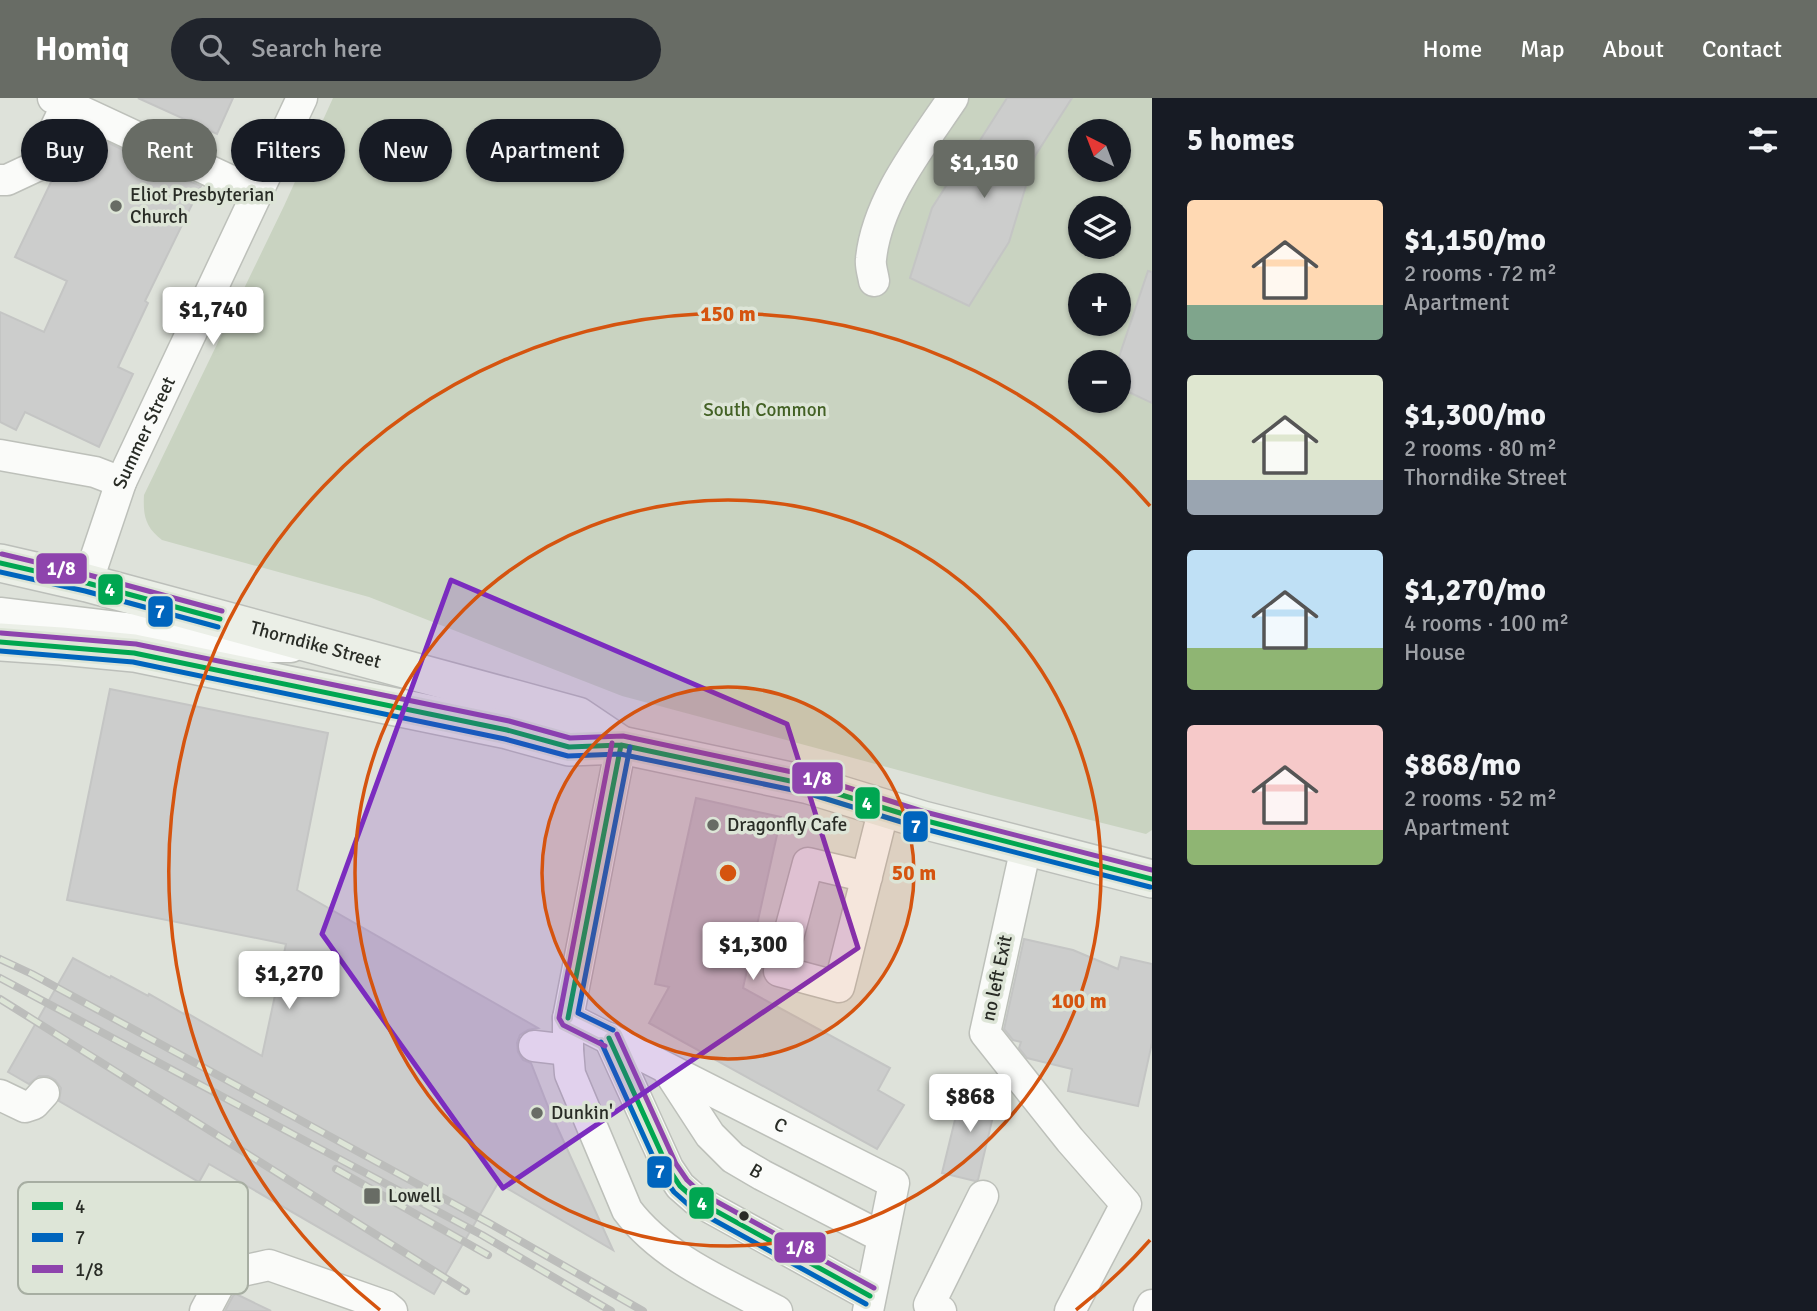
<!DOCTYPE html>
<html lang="en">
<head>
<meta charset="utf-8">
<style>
	:root { --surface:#171b24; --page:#20242c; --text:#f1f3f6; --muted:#9ea1a6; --accent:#686c65 }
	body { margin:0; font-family:Signika,sans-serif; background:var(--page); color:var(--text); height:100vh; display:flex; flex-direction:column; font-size:26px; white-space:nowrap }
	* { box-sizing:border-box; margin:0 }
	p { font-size:23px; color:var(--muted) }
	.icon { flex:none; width:38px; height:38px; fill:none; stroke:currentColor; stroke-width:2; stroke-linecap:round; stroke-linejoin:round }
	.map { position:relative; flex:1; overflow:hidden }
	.drawer { display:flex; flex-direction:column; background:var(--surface); width:665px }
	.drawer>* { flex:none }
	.hud { position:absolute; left:21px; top:21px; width:665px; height:63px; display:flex; gap:14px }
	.needle { width:46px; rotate:318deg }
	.fabs { position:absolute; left:1068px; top:21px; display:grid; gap:14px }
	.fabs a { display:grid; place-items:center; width:63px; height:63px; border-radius:50%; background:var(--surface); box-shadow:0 2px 5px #0004; font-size:35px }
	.price { position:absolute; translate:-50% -60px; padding:0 16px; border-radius:7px; background:#fff; color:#222; font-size:23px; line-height:46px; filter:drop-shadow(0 2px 4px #0008) }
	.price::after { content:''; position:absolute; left:50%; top:42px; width:21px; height:16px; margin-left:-10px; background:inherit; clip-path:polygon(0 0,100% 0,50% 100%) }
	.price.on { background:var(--accent); color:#fff }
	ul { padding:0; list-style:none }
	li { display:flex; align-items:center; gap:21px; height:175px; padding:0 35px }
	li span { display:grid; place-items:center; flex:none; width:196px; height:140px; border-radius:7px; color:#555 }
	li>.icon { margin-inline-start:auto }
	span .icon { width:84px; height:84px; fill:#fffc; stroke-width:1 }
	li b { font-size:30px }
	h2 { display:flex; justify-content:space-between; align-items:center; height:84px; padding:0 35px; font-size:30px }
	.pill { padding:0 24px; border-radius:32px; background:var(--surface); box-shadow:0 2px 5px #0004; font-size:24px; line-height:63px }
	.pill.on { background:var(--accent); color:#fff }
	header { display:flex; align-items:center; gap:42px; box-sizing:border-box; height:98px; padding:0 35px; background:var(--accent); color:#fff }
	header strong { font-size:33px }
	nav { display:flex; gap:38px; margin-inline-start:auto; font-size:24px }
	.search { width:490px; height:63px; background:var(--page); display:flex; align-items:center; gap:18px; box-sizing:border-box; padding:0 24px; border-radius:38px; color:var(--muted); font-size:26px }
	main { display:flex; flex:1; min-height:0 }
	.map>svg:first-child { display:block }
</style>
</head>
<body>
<header>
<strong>Homiq</strong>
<div class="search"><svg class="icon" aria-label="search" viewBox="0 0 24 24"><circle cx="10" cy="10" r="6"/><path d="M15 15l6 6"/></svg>Search here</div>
<nav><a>Home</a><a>Map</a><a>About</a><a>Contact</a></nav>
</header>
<main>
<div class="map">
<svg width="1152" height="1213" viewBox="0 0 1152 1213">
	<rect width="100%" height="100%" fill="#dee2da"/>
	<!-- green -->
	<path fill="#c9d3c1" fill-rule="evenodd" d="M333,0H1152V732L1146,736L991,697L622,598L369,499L162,442C145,429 143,417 144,397L284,108ZM1080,33H1118V72H1080ZM1080,110H1118V149H1080ZM1080,187H1118V226H1080ZM1080,264H1118V303H1080Z"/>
	<!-- building -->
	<path fill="#cccdcc" stroke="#c4c5c4" stroke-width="2" d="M138,0H233L217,36Z
		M1007,0H1072L1035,58L1009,144L969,208L910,180L932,110L974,44L977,47Z
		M75,34L84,38L86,34L134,57L132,61L178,83L180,79L201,88L145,203L148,205L118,269L133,276L99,349L25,314L16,332L0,324V214L44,234L67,183L15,159Z
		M1148,173L1152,174V305L1118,289V262Z
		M110,591L328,635L297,792L538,930L528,932L520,937L517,945L518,954L523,962L531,965L549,1011L613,1152L498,1085L434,1196L209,1066L199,1084L59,1003L61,990L55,982L48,978H39L29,986L8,974L73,860L110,880L111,878L148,898L149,896L184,916L185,914L262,958L286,846L67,802Z
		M696,700L781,719L743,890L890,970L878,992L904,1007L877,1051L649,925L669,889L655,886Z
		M1024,841L1073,852L1118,871L1121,859L1152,866V945L1138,1008L1068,993L1072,971L1027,960L1019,950L1021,944L1013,942L1004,931Z
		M963,989L998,997L978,1082L975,1083L942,1075Z
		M236,1196L271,1213H225L233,1198Z"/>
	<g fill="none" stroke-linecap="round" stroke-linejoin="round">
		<defs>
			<g id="minor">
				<path d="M53,0L257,95"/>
				<path d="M0,82H7L37,68L67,6"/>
				<path d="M874,183C873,176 870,168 871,161C877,102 921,48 953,0"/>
				<path d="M0,357L95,374L121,384"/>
				<path id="s1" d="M87,485L121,384L302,0"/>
				<path d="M0,515L133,531L244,549H291"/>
				<path d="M621,647L568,920V952L570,976L627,1112C663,1160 724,1185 777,1213"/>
				<path d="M1026,749L985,935L1070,1042L1126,1106L1070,1213"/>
				<path d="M867,779L808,765L779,873L839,889C854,830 869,770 884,710"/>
				<path id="s2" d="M568,920L894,1085L868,1213"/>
				<path d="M609,940L668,1070L680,1088L696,1102L870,1198"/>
				<path d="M534,948L568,952"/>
				<path id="s3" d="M667,971L710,1037L733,1060L762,1077L882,1139"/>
				<path d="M0,997L25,1009L34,1006L44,995"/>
				<path d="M205,1213L220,1185L242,1173L269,1167L386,1208L392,1213"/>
				<path d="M941,1213L929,1207L983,1098"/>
				<path d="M1149,1213L1152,1207"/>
			</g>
			<g id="major">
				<path id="s4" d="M0,465L87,485L578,618L621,647"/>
				<path d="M0,544L61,548L134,555L507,632L569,649L621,647L809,687L923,722L1152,781"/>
			</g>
		</defs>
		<!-- minor casing -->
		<use href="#minor" stroke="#bdc0ba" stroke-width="33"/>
		<!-- major casing -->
		<use href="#major" stroke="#bcbfba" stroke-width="40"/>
		<!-- minor -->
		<use href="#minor" stroke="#fafbf9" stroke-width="30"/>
		<!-- major -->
		<use href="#major" stroke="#ebefe7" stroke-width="37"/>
		<defs>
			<path id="rail" d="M0,861L32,876L489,1125L643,1213
				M0,880L482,1137L611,1213
				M0,901L466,1193
				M336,1071L488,1157"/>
		</defs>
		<!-- rail casing -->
		<use href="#rail" stroke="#bcbdbb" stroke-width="8"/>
		<!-- rail -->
		<use href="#rail" stroke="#dde5d7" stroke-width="5" stroke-dasharray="16" stroke-linecap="butt"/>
		<defs>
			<path id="bus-1" d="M0,465L87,485L220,521
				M0,544L134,555L507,632L569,649L621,647L809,687L923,722L1152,781
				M568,920L621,647
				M609,940L668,1070L680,1088L696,1102L870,1198"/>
			<path id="bus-2" d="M0,474L85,493L218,529
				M0,553L133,564L505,641L568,658L620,656L807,695L921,730L1150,789
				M613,932L578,915L630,649
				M601,944L660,1074L674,1094L692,1110L866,1206"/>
			<path id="bus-3" d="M2,456L89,477L222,513
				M1,535L136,546L509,623L570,640L623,638L811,678L925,714L1152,772
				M617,936L676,1066L687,1082L701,1095L874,1190
				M605,948L563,927L559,920L612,645"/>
		</defs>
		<!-- bus-1 casing -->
		<use href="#bus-1" stroke="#dde5d7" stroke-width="10"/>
		<!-- bus-2 casing -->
		<use href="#bus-2" stroke="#dde5d7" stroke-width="10"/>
		<!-- bus-3 casing -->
		<use href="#bus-3" stroke="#dde5d7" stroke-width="10"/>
		<!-- bus-1 -->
		<use href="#bus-1" stroke="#00a651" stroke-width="5"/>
		<!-- bus-2 -->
		<use href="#bus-2" stroke="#0065bd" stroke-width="5"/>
		<!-- bus-3 -->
		<use href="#bus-3" stroke="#8e44ad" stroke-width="5"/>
	</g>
	<!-- marked area -->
	<path fill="#7b2cbf" fill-opacity="0.2" stroke="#7b2cbf" stroke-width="5" stroke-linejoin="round" d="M451,482L787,626L858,850L503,1090L322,836Z"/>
	<!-- distance rings -->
	<circle cx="728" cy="775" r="186" fill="#d5540f" fill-opacity=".12"/>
	<g fill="none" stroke="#d5540f" stroke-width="3.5">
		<circle cx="728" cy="775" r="186"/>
		<circle cx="728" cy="775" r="373"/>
		<path d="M1150 1142A559 559 0 0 1 1076 1212M380 1212A559 559 0 1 1 1150 408"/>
	</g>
	<!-- markers -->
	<g fill="#686c65" stroke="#dde5d7" stroke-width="2.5">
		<circle cx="116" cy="108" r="7"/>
		<circle cx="713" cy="727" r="7"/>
		<circle cx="537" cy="1015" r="7"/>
		<rect x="363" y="1089" width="18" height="18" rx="3.5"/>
	</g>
	<circle fill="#292c26" stroke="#dde5d7" stroke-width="2.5" cx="744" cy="1118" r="6"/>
	<g text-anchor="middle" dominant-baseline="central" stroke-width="7" stroke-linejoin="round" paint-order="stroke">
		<!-- poi labels -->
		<g font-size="19" fill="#292c26" stroke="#dde5d7" text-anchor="start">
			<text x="130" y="97">Eliot Presbyterian<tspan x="130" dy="22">Church</tspan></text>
			<text x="727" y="727">Dragonfly Cafe</text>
			<text x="551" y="1015">Dunkin'</text>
			<text x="388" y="1098">Lowell</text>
		</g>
		<!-- park labels -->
		<g font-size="19" fill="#436125" stroke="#dde5d7">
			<text x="765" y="312">South Common</text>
		</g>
		<!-- street labels -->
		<g font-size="19" fill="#292c26" stroke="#dde5d7">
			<text stroke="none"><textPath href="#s1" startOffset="161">Summer Street</textPath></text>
			<text stroke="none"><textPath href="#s4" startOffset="326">Thorndike Street</textPath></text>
			<text transform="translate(997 880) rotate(-78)">no left Exit</text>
			<text stroke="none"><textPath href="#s2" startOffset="238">C</textPath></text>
			<text stroke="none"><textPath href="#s3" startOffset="138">B</textPath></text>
		</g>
	</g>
	<!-- legend -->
	<rect x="18" y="1084" width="230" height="112" rx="10" fill="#dde5d7" stroke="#a7aea2" stroke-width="2"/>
	<rect x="32" y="1104" width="31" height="8" fill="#00a651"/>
	<rect x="32" y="1135" width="31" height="9" fill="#0065bd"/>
	<rect x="32" y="1167" width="31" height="8" fill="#8e44ad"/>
	<g font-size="19" fill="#292c26">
		<text x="75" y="1115">4</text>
		<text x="75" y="1146">7</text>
		<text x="75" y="1178">1/8</text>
	</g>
	<circle cx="728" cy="775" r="10" fill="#d5540f" stroke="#dde5d7" stroke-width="3.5"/>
	<g font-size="21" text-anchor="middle" font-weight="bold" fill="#d5540f" stroke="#dde5d7" stroke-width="7" stroke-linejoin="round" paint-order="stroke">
		<text x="728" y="223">150 m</text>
		<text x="914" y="782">50 m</text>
		<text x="1079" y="910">100 m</text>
	</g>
	<g stroke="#dde5d7" stroke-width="2.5">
		<rect x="35" y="454" width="53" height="33" rx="7" fill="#8e44ad"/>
		<rect x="97" y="475" width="27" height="33" rx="7" fill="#00a651"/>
		<rect x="147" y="497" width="27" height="33" rx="7" fill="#0065bd"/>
		<rect x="791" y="663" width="53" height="34" rx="7" fill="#8e44ad"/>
		<rect x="854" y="688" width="27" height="34" rx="7" fill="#00a651"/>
		<rect x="902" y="712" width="27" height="33" rx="7" fill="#0065bd"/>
		<rect x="646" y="1057" width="27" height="34" rx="7" fill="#0065bd"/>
		<rect x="688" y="1088" width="27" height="34" rx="7" fill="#00a651"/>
		<rect x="773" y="1133" width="54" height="33" rx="7" fill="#8e44ad"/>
	</g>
	<g font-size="19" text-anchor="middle" font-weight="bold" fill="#fff">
		<text x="61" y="477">1/8</text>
		<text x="110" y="498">4</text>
		<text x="160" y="520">7</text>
		<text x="817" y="687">1/8</text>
		<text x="867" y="712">4</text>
		<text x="916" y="735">7</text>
		<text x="660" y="1080">7</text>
		<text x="702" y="1112">4</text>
		<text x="800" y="1156">1/8</text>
	</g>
</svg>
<div class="fabs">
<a><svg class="needle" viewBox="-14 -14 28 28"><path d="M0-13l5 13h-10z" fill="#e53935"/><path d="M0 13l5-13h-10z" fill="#9ea1a6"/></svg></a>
<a><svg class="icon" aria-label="layers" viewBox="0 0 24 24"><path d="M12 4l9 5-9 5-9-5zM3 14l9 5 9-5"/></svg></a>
<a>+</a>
<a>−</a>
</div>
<b class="price on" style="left:984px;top:102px">$1,150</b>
<b class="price" style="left:213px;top:249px">$1,740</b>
<b class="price" style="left:753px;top:884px">$1,300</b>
<b class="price" style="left:289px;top:913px">$1,270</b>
<b class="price" style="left:970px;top:1036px">$868</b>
<div class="hud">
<a class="pill">Buy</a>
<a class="pill on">Rent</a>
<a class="pill">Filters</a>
<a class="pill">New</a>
<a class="pill">Apartment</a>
</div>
</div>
<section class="drawer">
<h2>5 homes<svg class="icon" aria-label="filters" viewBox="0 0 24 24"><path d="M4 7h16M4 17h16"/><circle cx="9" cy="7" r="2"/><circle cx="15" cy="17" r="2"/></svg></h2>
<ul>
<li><span style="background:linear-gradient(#ffd9b3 75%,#7fa58c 0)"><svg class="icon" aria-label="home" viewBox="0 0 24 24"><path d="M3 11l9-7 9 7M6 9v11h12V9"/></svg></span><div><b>$1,150/mo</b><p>2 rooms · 72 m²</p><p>Apartment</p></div></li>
<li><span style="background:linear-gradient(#dfe7d0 75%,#9aa5b1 0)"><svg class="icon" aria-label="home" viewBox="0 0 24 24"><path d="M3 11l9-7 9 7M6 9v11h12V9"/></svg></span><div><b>$1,300/mo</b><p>2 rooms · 80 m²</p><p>Thorndike Street</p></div></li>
<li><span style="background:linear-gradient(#bfe0f5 70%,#8fb573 0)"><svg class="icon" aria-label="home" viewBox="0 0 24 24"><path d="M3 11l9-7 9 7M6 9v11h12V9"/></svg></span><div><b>$1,270/mo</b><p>4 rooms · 100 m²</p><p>House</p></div></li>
<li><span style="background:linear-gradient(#f6c9c9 75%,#8fb573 0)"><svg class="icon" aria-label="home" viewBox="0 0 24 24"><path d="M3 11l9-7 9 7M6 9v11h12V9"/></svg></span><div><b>$868/mo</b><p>2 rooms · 52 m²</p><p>Apartment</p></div></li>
</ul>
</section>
</main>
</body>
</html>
